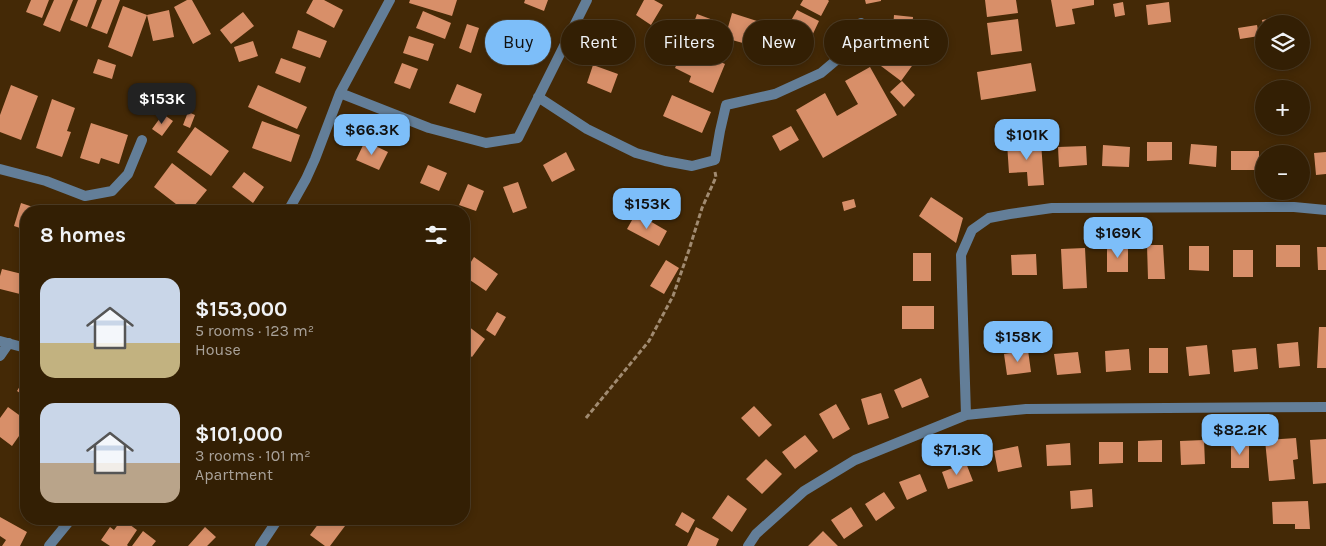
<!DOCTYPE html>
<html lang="en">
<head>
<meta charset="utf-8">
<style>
	:root { --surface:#331f04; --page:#3b270e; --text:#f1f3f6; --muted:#a9a29a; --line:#4e3d26; --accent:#7dbef9 }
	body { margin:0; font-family:Karla,sans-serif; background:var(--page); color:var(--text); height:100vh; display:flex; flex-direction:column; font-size:19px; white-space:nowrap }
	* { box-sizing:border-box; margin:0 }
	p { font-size:16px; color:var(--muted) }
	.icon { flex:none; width:28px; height:28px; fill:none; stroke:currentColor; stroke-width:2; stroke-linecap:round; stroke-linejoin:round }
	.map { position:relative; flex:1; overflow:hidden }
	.panel { position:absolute; left:20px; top:205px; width:450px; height:320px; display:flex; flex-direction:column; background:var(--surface); border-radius:20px; box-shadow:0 2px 8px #0003,0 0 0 1px var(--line) }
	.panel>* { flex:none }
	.hud { position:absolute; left:485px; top:20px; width:475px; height:45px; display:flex; gap:10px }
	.buttons { position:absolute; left:1255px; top:15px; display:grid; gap:10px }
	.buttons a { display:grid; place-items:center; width:55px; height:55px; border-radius:50%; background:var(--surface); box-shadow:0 2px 8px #0003,0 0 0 1px var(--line); font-size:25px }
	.price { position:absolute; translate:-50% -42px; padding:0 11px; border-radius:10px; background:var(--accent); color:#111; font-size:16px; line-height:32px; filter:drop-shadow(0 1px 2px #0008) }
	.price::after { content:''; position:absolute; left:50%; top:30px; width:15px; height:11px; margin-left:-8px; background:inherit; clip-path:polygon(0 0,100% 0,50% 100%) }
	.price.active { background:#222; color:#fff }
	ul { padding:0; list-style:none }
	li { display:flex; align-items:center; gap:15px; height:125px; padding:0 20px }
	li span { display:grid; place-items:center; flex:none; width:140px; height:100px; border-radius:15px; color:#555 }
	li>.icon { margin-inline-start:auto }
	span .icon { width:60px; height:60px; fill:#fffc; stroke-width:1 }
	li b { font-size:21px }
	h2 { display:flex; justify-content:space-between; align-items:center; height:60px; padding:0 20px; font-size:21px }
	.pill { padding:0 18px; border-radius:22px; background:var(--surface); box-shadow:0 2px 8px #0003,0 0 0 1px var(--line); font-size:18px; line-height:45px }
	.pill.active { background:var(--accent); color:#111 }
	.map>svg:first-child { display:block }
</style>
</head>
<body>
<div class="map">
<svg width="1326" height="546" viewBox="0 0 1326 546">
	<rect width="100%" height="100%" fill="#442906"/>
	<!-- building -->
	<path fill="#d88f69" d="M31,0H49L42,18L26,12Z
		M54,0H73L60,32L43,25Z
		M78,0H97L87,27L70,20Z
		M102,0H120L107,34L91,28Z
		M187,0H192L211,34L193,44L174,7Z
		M313,0H324L343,10L334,28L306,13Z
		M410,0H457L452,16L409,3Z
		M525,0H548L544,11L524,3Z
		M644,0H654L663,5L651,25L636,15Z
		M803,0H828L829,1L821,16L800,5Z
		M865,0H881V1L866,4Z
		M985,0H1016L1018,13L987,17Z
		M1051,0H1094V5L1072,9L1075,24L1056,27Z
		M1123,2L1125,15L1115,17L1113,4Z
		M1169,2L1171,22L1148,25L1146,5Z
		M123,6L147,15L132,57L108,47Z
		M169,10L174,37L153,41L147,15Z
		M797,10L819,21L811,38L788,26Z
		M423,11L451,23L445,39L416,28Z
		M243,12L254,26L231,44L220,30Z
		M732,13L757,21L750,45L725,38Z
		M697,14L724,24L714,52L687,42Z
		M894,15L913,17L911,43L892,42Z
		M1278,17L1279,24H1263L1262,20Z
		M1018,19L1022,51L991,55L987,23Z
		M519,23L538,31L528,53L509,45Z
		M467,24L479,28L471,53L459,48Z
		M1257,25L1259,36L1240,39L1238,28Z
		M611,28L627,36L618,55L602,47Z
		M298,30L327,41L320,58L292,48Z
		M409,36L434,44L428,61L403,53Z
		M253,41L258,56L239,62L234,47Z
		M934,42L938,61L927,63L923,43Z
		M896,44L917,59L901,81L881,66Z
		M685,46L725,64L713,93L689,82L691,76L675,68Z
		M281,58L306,67L300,83L275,73Z
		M98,59L116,65L112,79L93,73Z
		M402,63L418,69L410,89L394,83Z
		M1031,63L1036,91L981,100L977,72Z
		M593,65L618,74L611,93L587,83Z
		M870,67L897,115L823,158L796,110L825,93L837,116L858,104L845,81Z
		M902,81L915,95L904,107L890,92Z
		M457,84L482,94L475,113L449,103Z
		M11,85L38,96L21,140L0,132V115Z
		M258,85L307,107L297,129L248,107Z
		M672,95L711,112L702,133L663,116Z
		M52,99L75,108L67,131L71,132L62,157L36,148Z
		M188,112L195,115L190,128L183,125Z
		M163,114L173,121L162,136L152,129Z
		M262,121L300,135L291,162L252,148Z
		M91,123L128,135L119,164L101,158L99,164L80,158Z
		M791,126L799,140L780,151L772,136Z
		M195,127L229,151L211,176L177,152Z
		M365,141L388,152L379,170L356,160Z
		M1041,142L1044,185L1028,186L1027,172L1009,173L1007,143Z
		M1147,142H1172V160L1147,161Z
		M1191,144L1217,146L1216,167L1189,164Z
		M1103,145L1130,147L1129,167L1102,166Z
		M1086,146L1087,165L1059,167L1058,147Z
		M1274,150H1299V154H1274Z
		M1231,151H1259V170H1231Z
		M566,152L575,170L552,182L543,165Z
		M1326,152V174L1316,175L1314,153Z
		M172,163L207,190L190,211H185L154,187Z
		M428,165L447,173L439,191L420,183Z
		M244,172L264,187L253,203L232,187Z
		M518,182L527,208L513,213L503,187Z
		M468,184L484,191L476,211L459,205Z
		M931,197L963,218L956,243L919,216Z
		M854,199L856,207L844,211L842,202Z
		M21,203L45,211H26V230L14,226Z
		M352,205L366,211H349Z
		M636,213L667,231L659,246L627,229Z
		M1147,245H1163L1165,279H1148Z
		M1276,245H1300V267H1276Z
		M1107,246H1128V272H1107Z
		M1189,246H1209V271L1189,270Z
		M1317,247H1326V270H1318Z
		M1085,248L1087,288L1063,289L1061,249Z
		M1233,250H1253V277H1233Z
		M913,253H931V281H913Z
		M1036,254L1037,275H1012L1011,255Z
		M474,257L498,274L486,291L464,276V273Z
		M666,260L679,268L664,294L650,286Z
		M2,269L26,275V287L24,295L0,289V276Z
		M902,306H934V329H902Z
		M497,312L506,317L495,336L486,330Z
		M464,323L485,339L472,357L464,351Z
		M1319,327H1326V368H1317Z
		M1298,342L1300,366L1279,368L1277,344Z
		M1207,345L1210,374L1189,376L1186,347Z
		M1149,348H1168V373H1149Z
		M1256,348L1258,369L1234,372L1232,350Z
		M1129,349L1131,370L1106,372L1105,351Z
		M1028,350L1031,372L1007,375L1004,354Z
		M1078,352L1081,373L1057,375L1054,354Z
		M26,376V397L17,391Z
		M921,378L929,397L902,408L894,390Z
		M881,393L889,418L868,425L861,399Z
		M836,404L850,429L833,439L819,414Z
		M754,406L772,425L759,437L741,418Z
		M8,407L26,420V426L12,446L0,437V418Z
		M805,435L818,451L795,469L782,452Z
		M1296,438L1298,459L1293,460L1295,479L1269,481L1265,440Z
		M1326,439V483L1313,484L1310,440Z
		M1162,440V462H1138V441Z
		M1204,440L1205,464L1181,465L1180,441Z
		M1099,442H1123V463L1099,464Z
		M1070,443L1071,465L1047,466L1046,445Z
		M1231,444H1249V468H1231Z
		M1018,446L1022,467L998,472L994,451Z
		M766,459L782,474L762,494L746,479Z
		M966,463L973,481L948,489L942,472Z
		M920,474L927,491L907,500L899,482Z
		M1092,489L1093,507L1071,509L1070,491Z
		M884,492L895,508L876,521L865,504Z
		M728,495L747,509L732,532L712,518Z
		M1308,501L1310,529H1295V524H1273L1272,502Z
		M851,507L863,526L844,539L831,520Z
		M682,512L695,520L688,533L675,525Z
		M0,517L27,532L20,546H2L6,540L0,536Z
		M122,519L137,530L127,545L128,546H110L101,540L110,527L114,530Z
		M322,519H336L345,526L330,546H325L310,535Z
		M205,527L216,537L207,546H188Z
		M696,527L719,539L716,546H687Z
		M143,531L156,541L152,546H132Z
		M823,531L838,546H808Z"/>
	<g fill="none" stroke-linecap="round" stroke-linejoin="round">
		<!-- path -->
		<path stroke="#a18b71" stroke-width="3" stroke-dasharray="5 2.5" stroke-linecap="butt" d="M586,418L649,341L673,296L689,250L702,208L716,177L715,172"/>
		<!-- minor -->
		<path stroke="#637e98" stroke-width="10" d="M340,93L429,128L486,143L518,138L587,0
			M538,97L587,129L636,153L665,161L692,166L715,160L720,131L726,105L775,94L821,73L853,46L861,23
			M0,169L46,181L85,196L112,191L128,174L142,140
			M288,211L306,179L315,159L340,93L390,0
			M0,341L26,348
			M0,356L9,343
			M966,415L961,255L972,230L989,218L1010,214L1052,208L1294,207L1326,210
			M49,546L71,519
			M260,546L278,519
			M748,546L756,534L804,491L855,460L966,415L1026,409L1326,407"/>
	</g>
</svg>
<div class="buttons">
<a><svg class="icon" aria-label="layers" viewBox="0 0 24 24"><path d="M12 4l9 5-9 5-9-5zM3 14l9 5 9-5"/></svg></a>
<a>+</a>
<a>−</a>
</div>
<b class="price active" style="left:162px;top:125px">$153K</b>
<b class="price" style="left:372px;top:156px">$66.3K</b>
<b class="price" style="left:1027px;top:161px">$101K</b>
<b class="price" style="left:647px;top:230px">$153K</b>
<b class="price" style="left:1118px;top:259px">$169K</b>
<b class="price" style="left:1018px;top:363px">$158K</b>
<b class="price" style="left:1240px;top:456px">$82.2K</b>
<b class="price" style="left:957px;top:476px">$71.3K</b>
<div class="hud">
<a class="pill active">Buy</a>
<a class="pill">Rent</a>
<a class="pill">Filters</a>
<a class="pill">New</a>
<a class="pill">Apartment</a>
</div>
<section class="panel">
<h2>8 homes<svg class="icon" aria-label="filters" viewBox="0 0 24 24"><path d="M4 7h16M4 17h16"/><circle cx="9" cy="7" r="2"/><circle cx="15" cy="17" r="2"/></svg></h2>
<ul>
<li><span style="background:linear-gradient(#c9d6e8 65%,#c2b280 0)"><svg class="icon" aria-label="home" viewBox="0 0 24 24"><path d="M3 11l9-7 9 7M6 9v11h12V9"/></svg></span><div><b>$153,000</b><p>5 rooms · 123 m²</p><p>House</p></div></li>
<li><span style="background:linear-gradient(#c9d6e8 60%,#b9a48a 0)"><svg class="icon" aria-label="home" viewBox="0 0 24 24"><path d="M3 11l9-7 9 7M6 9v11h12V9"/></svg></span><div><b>$101,000</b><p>3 rooms · 101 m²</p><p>Apartment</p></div></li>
</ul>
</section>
</div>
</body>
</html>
